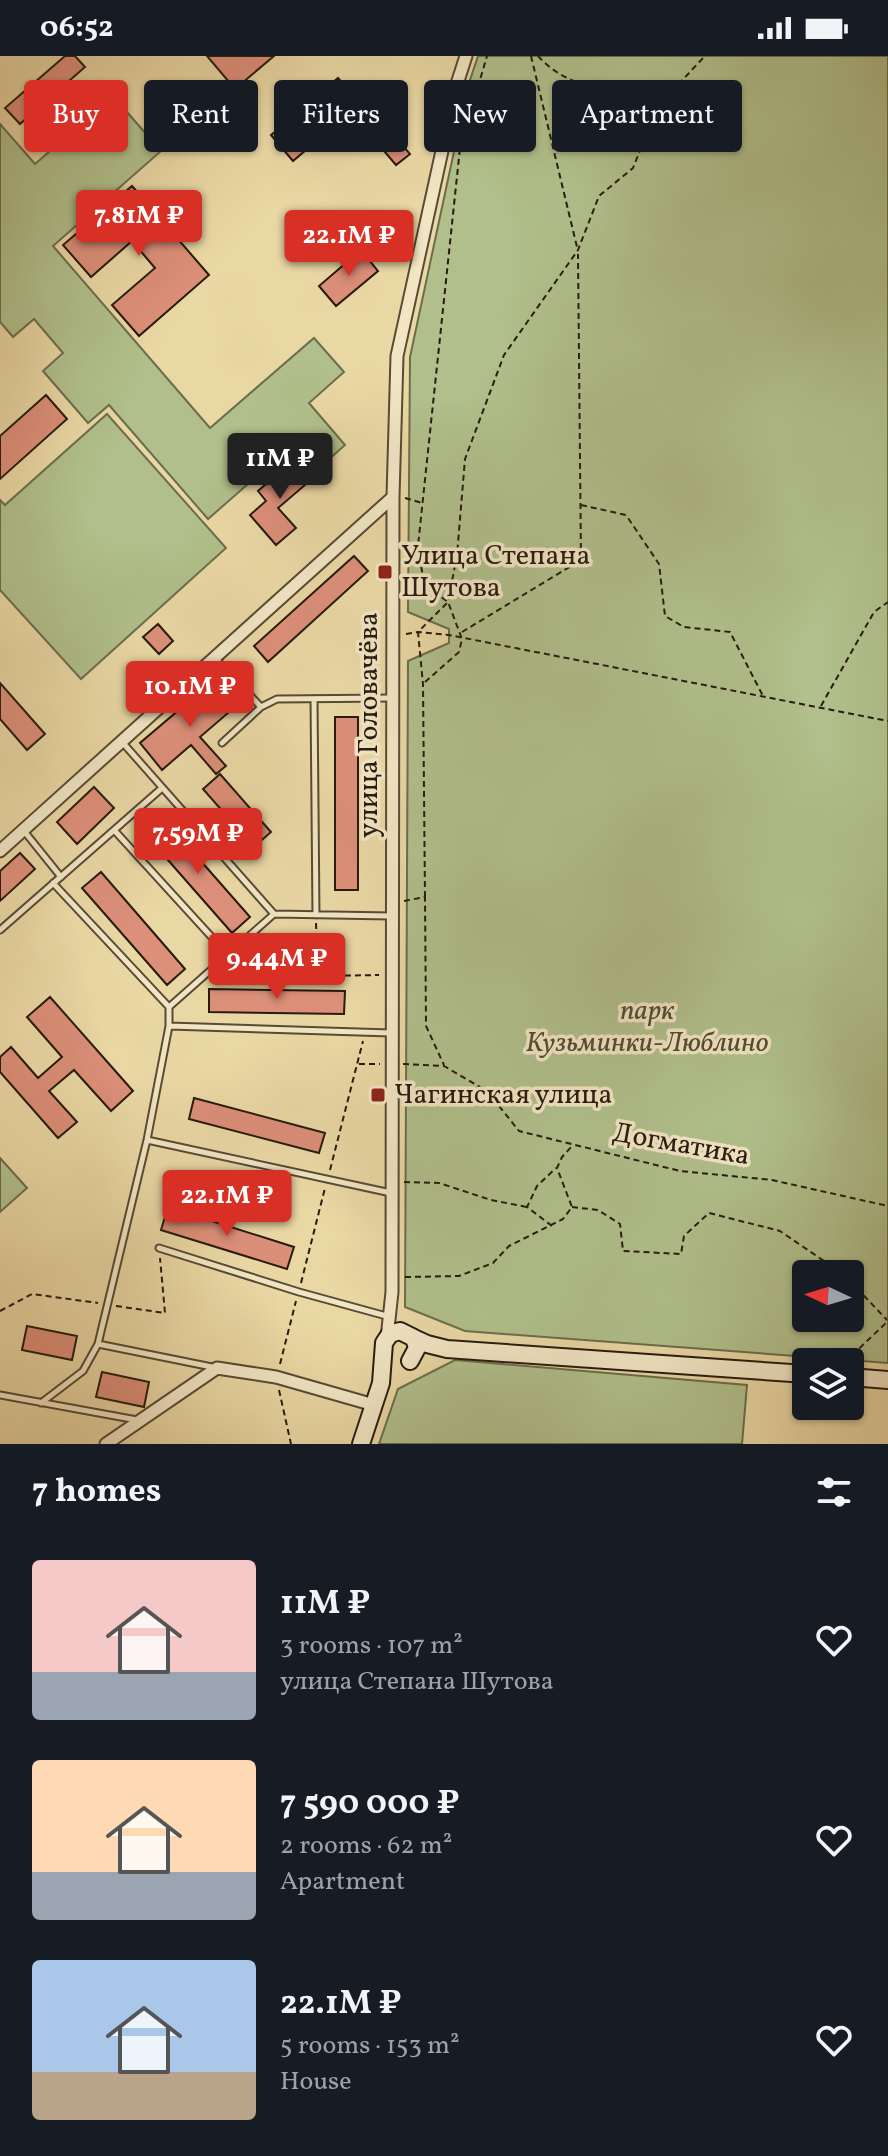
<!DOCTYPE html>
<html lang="en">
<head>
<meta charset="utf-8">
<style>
	:root { --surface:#171b24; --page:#242831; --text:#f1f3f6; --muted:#9ea1a6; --accent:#d93025 }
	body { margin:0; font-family:Vollkorn,serif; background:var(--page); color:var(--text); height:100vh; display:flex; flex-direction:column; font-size:30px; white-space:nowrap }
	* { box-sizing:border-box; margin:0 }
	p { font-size:26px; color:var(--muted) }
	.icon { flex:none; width:44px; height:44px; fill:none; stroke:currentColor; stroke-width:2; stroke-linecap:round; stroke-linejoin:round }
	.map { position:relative; height:1388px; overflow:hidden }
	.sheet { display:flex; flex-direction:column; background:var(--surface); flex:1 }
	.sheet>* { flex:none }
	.hud { position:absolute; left:24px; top:24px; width:840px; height:72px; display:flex; gap:16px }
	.needle { width:52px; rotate:274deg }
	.controls { position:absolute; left:792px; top:1204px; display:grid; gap:16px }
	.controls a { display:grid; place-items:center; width:72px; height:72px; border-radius:8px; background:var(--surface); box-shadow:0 2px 6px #0004; font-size:40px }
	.price { position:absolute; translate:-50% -68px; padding:0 18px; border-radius:8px; background:var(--accent); color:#fff; font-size:26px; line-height:52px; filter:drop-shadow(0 2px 4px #0008) }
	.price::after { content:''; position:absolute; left:50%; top:48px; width:24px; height:18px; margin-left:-12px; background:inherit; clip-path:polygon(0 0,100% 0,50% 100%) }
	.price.current { background:#222; color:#fff }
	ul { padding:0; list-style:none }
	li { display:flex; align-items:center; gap:24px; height:200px; padding:0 32px }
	li span { display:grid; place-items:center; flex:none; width:224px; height:160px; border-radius:8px; color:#555 }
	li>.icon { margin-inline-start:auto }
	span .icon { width:96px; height:96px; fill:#fffc; stroke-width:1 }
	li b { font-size:34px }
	h2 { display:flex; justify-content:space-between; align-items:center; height:96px; padding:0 32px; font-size:34px }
	.tag { padding:0 28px; border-radius:8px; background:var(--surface); box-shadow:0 2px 6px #0004; font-size:28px; line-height:72px }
	.tag.current { background:var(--accent); color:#fff }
	.status { display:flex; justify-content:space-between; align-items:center; height:56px; padding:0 40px; background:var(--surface); direction:ltr }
	.status svg { height:22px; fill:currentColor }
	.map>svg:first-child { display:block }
</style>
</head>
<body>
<div class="status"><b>06:52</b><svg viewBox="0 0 49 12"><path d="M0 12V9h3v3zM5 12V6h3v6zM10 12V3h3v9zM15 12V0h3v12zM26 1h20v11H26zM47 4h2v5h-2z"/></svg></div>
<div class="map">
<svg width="888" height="1388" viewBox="0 0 888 1388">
	<rect width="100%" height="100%" fill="#e9d7a4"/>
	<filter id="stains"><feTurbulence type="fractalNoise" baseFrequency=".0025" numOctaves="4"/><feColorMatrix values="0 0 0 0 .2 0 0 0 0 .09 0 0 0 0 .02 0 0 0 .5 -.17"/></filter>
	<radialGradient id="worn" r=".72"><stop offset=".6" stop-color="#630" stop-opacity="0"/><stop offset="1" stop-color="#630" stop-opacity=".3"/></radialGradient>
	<!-- green -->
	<path fill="#b0bf8b" stroke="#6c6d4c" stroke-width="2" fill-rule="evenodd" d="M478,0H888V1307L465,1275L405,1251L408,605L449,587V573L408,556L410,301L468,30ZM806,1218H850V1262H806Z
		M113,40L161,95L53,190L210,372L314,282L344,316L309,347L345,389L327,405L304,379L208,463L109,349L88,367L43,315L63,297L34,263L13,281L0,266V68L35,108Z
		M107,358L226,492L81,623L0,534V444L5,449Z
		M0,1102L27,1132L0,1156Z
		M455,1304L747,1329L742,1388H379L398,1333Z"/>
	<!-- building -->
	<path fill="#dc8f79" stroke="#271b0e" stroke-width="2" d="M65,0H75L85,11L20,68L5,52Z
		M207,0H274L235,33Z
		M338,22L360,48L293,105L271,79Z
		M387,71L410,98L396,109L373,82Z
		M132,130L209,219L139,280L112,249L155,212L132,185L91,221L63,189Z
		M361,194L378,215L336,250L319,230Z
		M46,339L67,363L0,423V380Z
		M295,403L312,423L278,452L296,472L276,489L250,459L266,445L258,435Z
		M354,500L368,515L268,606L254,590Z
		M158,568L173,585L159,598L143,581Z
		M213,625L235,651L200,681L226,710L216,718L191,689L162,714L140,687Z
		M0,627L45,678L27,694L0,663Z
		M335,661H358V834H335Z
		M220,718L271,776L254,791L232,766L229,768L223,761L226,759L203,733Z
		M94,731L114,752L77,788L57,766Z
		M164,763L250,861L232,877L146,779Z
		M20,797L35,813L0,845V815Z
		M101,816L185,913L167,929L82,832Z
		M209,933L345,935L344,958L209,956Z
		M50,941L133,1035L111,1055L74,1014L49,1035L77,1066L58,1082L0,1016V1001L11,991L38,1022L62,1001L27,961Z
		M194,1042L325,1077L319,1097L189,1063Z
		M168,1151L294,1191L287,1213L161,1174Z
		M27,1270L77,1280L72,1304L22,1294Z
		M102,1316L149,1326L144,1351L96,1341Z"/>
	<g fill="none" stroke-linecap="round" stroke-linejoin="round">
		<defs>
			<path id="lane" d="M216,603L261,651
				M314,643L316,859
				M123,687L274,858L391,860
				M222,687L261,651L277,643L393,642
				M114,774L228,899
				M24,775L61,821
				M0,874L162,732
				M169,951L274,858
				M169,970L391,977
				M147,1084L391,1137
				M159,1192L299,1236L390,1261
				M98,1288L212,1311
				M0,1339L137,1364
				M41,1347L83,1315L98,1288L147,1084L169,970V951L53,827"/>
			<path id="street" d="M0,795L393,441
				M387,1282L392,1236L393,441L397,300L456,31L466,0
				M106,1388L217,1312L276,1321L374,1349"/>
			<path id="secondary" d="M414,1282L427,1288L447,1293L806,1318
				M850,1321L888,1324
				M361,1388L381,1327L384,1287L390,1278L400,1275L414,1282L417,1292L410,1305"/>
		</defs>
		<!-- lane casing -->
		<use href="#lane" stroke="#584a34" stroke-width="9"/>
		<!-- street casing -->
		<use href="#street" stroke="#584a34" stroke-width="15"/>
		<!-- secondary casing -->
		<use href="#secondary" stroke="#271b0e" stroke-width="20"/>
		<!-- path -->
		<path stroke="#271b0e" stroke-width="2" stroke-dasharray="6 4" stroke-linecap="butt" d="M531,0L577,191
			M538,0C570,36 621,36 666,41
			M405,442L422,447
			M581,449L626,459L659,508L665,560L684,571L730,576L763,640
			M462,576L581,504L578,198
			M406,578L418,576L449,579L888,665
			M425,626L459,596L462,583L448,546L424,528L418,490L460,92L487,0
			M821,650L874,556L888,546
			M425,841L423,628L418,576L448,546L457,499L465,403L504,299L578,194L599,140L633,112L657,51L705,0
			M404,845L425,841L426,970L444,1009
			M316,867L318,920L379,919
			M236,905L248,916L317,920
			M359,1008H380
			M403,1008L444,1010L487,1035L519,1075L680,1115L772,1124L888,1150
			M330,1114L363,985
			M404,1126L439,1127L491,1144L527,1151
			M572,1151L598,1154L620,1168L623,1195L681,1198L684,1180L709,1157L780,1175L843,1218
			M552,1170L527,1151L537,1130L556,1112
			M405,1221L459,1220L493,1207L509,1190L563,1163L572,1151L557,1112L562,1101L573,1089
			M850,1225L887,1264
			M301,1227L325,1132
			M116,1250L165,1257L160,1202
			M0,1255L32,1238L98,1247
			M845,1306L888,1265
			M280,1308L296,1245
			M279,1334L291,1388"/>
		<!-- lane -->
		<use href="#lane" stroke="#f1e5c4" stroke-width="5"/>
		<!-- street -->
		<use href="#street" stroke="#f1e5c4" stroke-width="11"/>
		<!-- secondary -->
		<use href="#secondary" stroke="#f1e5c4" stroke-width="16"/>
	</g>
	<!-- markers -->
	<g fill="#8f2418" stroke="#f1e5c4" stroke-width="3">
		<rect x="377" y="508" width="16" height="16" rx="4"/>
		<rect x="370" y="1031" width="16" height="16" rx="4"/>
	</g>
	<g text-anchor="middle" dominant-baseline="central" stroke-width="7" stroke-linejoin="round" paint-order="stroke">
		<!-- poi labels -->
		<g font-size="28" fill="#271b0e" stroke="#f1e5c4" text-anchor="start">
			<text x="401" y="500">Улица Степана<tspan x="401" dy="32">Шутова</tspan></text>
			<text x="394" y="1039">Чагинская улица</text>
		</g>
		<!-- street labels -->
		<g font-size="28" fill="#271b0e" stroke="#f1e5c4">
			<text transform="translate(369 669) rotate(-90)">улица Головачёва</text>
			<text transform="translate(681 1089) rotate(10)">Догматика</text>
		</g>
		<!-- park labels -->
		<g font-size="28" font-style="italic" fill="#504c34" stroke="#f1e5c4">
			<text x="647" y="955">парк<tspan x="647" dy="32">Кузьминки-Люблино</tspan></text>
		</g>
	</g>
	<rect width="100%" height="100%" filter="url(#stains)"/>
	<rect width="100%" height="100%" fill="url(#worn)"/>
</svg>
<div class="controls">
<a><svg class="needle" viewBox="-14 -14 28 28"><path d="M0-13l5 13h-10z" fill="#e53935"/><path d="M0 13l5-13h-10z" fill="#9ea1a6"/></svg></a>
<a><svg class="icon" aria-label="layers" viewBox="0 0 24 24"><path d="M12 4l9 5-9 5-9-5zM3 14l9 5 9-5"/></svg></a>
</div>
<b class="price" style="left:139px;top:202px">7.81M ₽</b>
<b class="price" style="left:349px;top:222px">22.1M ₽</b>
<b class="price current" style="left:280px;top:445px">11M ₽</b>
<b class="price" style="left:190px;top:673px">10.1M ₽</b>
<b class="price" style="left:198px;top:820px">7.59M ₽</b>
<b class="price" style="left:277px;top:945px">9.44M ₽</b>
<b class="price" style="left:227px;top:1182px">22.1M ₽</b>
<div class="hud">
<a class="tag current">Buy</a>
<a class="tag">Rent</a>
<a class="tag">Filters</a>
<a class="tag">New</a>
<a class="tag">Apartment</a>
</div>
</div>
<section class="sheet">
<h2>7 homes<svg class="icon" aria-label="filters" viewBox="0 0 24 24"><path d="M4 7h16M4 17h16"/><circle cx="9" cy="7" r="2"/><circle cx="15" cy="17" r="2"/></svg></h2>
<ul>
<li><span style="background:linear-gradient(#f6c9c9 70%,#9aa5b1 0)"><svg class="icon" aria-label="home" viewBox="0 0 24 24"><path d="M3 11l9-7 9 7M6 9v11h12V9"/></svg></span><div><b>11M ₽</b><p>3 rooms · 107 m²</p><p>улица Степана Шутова</p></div><svg class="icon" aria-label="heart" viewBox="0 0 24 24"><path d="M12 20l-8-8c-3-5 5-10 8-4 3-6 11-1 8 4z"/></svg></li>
<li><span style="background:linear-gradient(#ffd9b3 70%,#9aa5b1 0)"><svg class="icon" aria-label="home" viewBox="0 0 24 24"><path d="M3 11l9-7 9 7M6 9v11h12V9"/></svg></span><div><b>7 590 000 ₽</b><p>2 rooms · 62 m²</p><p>Apartment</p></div><svg class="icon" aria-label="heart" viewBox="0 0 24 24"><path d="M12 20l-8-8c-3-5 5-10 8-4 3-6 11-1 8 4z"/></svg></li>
<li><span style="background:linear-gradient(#a9c7e8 70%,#b9a48a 0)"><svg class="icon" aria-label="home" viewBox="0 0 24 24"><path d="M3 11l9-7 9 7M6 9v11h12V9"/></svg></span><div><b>22.1M ₽</b><p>5 rooms · 153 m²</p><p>House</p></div><svg class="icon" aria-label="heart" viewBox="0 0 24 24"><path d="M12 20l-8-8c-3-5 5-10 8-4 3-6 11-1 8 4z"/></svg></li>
</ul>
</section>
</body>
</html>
